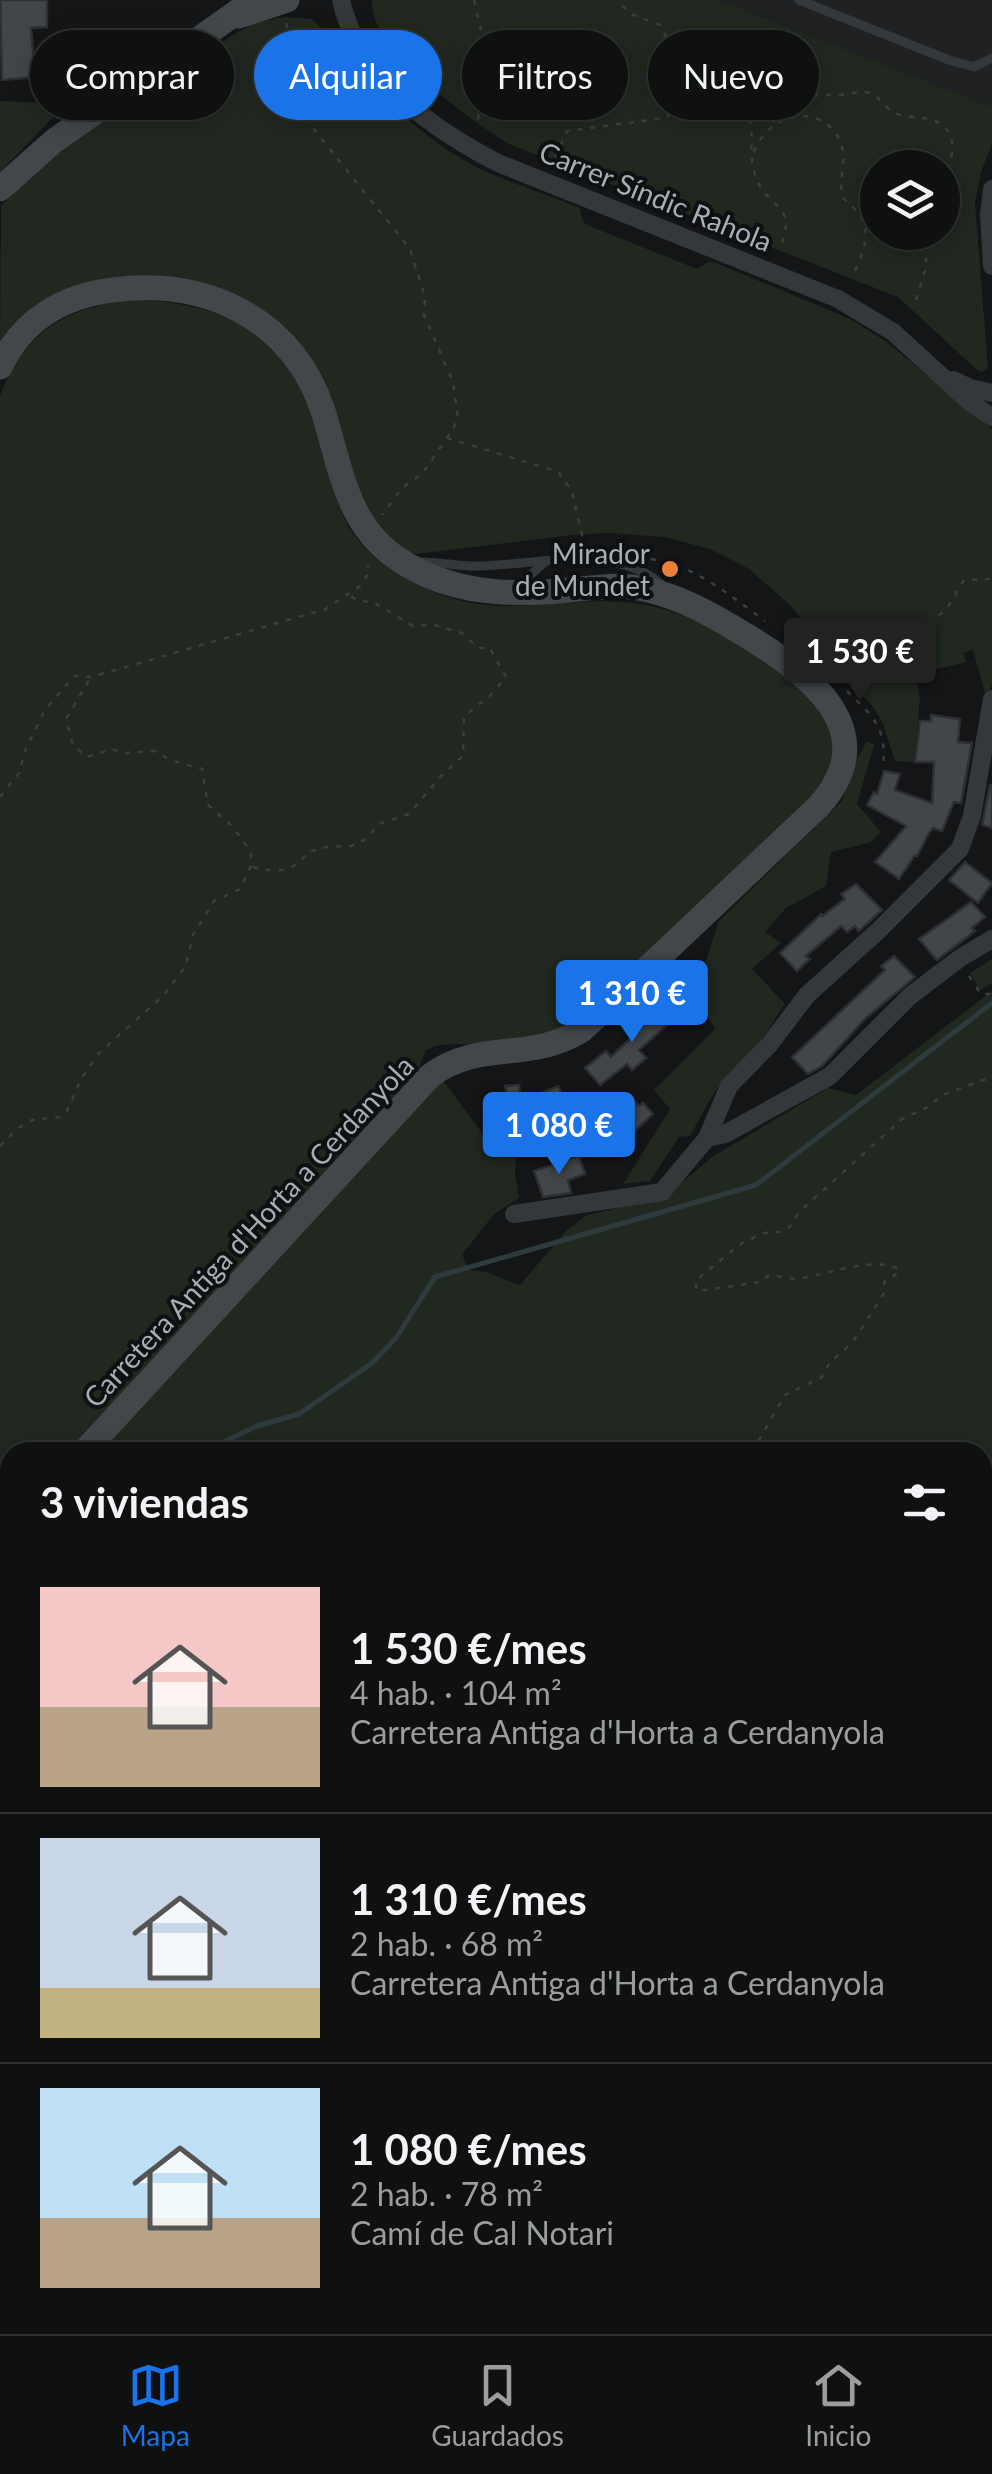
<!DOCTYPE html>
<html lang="es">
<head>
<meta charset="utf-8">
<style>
	:root { --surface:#0f1010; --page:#1d1e1e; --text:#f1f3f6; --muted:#9b9d9f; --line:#2f3030; --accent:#1a73e8 }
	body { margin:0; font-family:Lato,sans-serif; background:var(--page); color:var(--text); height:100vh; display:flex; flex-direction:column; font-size:38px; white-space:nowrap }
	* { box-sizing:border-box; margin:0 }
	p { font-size:32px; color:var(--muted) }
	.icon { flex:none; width:55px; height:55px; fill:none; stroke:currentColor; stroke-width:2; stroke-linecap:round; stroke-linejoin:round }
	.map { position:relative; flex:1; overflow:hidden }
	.drawer { position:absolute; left:0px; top:1442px; width:992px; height:892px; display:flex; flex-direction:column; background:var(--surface); border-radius:30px 30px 0 0; box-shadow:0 5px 25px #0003,0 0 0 2px var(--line) }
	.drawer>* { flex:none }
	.banner { position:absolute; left:30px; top:30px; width:932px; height:90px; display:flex; gap:20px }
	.controls { position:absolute; left:860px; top:150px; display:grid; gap:20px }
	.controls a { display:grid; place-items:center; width:100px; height:100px; border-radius:50%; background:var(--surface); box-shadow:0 5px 25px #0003,0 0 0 2px var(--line); font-size:50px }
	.price { position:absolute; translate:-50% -85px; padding:0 22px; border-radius:10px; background:var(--accent); color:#fff; font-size:32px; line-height:65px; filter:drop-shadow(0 2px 5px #0008) }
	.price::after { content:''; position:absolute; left:50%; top:60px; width:30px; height:22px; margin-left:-15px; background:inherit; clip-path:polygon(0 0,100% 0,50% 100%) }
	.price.on { background:#222; color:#fff }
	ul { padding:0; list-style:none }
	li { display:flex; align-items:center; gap:30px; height:250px; padding:0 40px }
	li+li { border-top:2px solid var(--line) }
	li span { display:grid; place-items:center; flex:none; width:280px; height:200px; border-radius:0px; color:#555 }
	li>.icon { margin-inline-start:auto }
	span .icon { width:120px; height:120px; fill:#fffc; stroke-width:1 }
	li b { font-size:42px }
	h2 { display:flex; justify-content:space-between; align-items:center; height:120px; padding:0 40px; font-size:42px }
	.chip { padding:0 35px; border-radius:45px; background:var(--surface); box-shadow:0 5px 25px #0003,0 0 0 2px var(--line); font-size:35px; line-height:90px }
	.chip.on { background:var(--accent); color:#fff }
	.dock { display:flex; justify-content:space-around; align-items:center; height:140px; border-top:2px solid var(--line); background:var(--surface); font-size:28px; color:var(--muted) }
	.dock a { display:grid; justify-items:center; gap:5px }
	.dock .on { color:var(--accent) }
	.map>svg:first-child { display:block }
</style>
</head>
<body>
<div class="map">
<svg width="992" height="2334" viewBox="0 0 992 2334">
	<rect width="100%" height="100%" fill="#141516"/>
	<!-- built -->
	<path fill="#202123" d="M719,0H992V107Z"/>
	<!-- green -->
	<path fill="#212820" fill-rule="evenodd" d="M372,0H719L992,107V144L981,172L975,203L988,368L982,372L977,370L898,297L511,145C474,122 367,49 372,0ZM878,168H942V232H878Z
		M285,17L311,19L332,36L336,35C372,90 425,143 485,171C515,185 549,195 580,208L582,220L587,225L697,269L708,262H714L850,319L887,342L992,429V684L987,700L973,650L963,653L966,662L916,674L920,700L914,762L895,761L882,721L871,704L829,664L812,633L791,606L749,569L710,549L664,537L610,533L581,534L416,554L405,551L376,530L294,342L128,280L0,351L1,206C67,137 152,89 231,36L257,22Z
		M0,101L66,104L0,172Z
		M138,300C211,303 273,325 305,396C313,414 318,435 324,454C332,480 337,510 352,532C374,564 410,583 445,596C509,619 576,593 641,604C699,613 820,676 831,739C835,758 828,773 820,790L576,1022L529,1041L439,1045L426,1050L414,1080L68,1452H10V1510L0,1517V397C24,330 69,305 138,300Z
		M867,741L874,745L857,804L881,832L869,843L831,852L826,886L786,908L765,932L781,943L752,969L785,1004L760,1042L715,1091L690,1136L679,1137L650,1181L623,1184L670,1109L654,1090L715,1029L694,996L719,921L842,801L854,765Z
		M992,959V983L980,990L970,973Z
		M992,991V1874L983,1887L982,1452H97L442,1079L485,1137L517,1146L515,1174L519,1198L494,1214L462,1255L470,1270L486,1272L520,1285L567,1230L587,1215L665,1197L712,1157L828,1088L856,1095Z
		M10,1534V1637H0V1539Z
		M0,1657H10V2325H982V1905L992,1894V2334H0Z"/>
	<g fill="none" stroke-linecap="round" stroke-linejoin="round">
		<!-- stream -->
		<path stroke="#2e3b3e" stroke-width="5" d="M202,1452L257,1426L299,1414L372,1363L396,1338L435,1277L756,1185L992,1003
			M6,1596L10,1594
			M982,1970L992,1960
			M0,2021L6,2015L3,1994L10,1991
			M669,2334L676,2325"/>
	</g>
	<!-- building -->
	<path fill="#434649" stroke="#2e2f32" stroke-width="2.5" d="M0,0H47V27L31,28L35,77L2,80Z
		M109,39L122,40L124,47L138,45L139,61L132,66L130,62L106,77L103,74L80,75L78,45L102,44Z
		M931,715L960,719L958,742L972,743L961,803L954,802L942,831L933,828L929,833L917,856L915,855L899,879L875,862L906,826L867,805L874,792L877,794L884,771L900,774L895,790L932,803L934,762H915L920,721H931Z
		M990,785H992V828L982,825Z
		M965,862L992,883L978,903L949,880Z
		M856,884L882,910L859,931L855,926L847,932L841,926L806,956L810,959L797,971L780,953L821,914L822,916L845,899L841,894Z
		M971,902L985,917L972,928L975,931L937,960L919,939Z
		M894,956L915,977L866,1018L822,1066L808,1074L792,1057L885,970L881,966Z
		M659,997L673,1010L665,1019L669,1023L639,1050L646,1058L632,1070L627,1064L600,1085L585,1068L606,1051L611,1057L633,1036L648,1019L644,1014Z
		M519,1085L521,1102L558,1086L566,1102L531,1119V1115L491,1117L490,1098L507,1094L505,1086Z
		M632,1099L639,1106L643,1103L653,1114L636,1130L618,1110Z
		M579,1156L585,1174L568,1180L571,1193L543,1197L534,1171Z"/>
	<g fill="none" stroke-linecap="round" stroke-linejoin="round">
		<!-- path -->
		<path stroke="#3b3f41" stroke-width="2.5" stroke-dasharray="5 8" stroke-linecap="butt" d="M474,0L489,65L477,123
			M286,23L290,40L280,61L296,107L410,249L425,297L424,315L453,382L458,419L451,432L422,474L403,487L382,515
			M724,90L749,92L778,121
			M724,91C768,114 742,144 757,180C769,210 797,202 781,246
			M798,116C804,91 820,95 841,95C852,95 861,89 872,94C882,99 886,110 897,114C906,117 918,117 928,119C963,127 953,160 942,183
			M754,152C767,115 820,99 840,141C848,159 838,177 842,196C847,203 855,208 860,215C873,234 861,256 854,274
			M555,157L567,131L665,118L704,93L723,90L688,70L675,54L660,25L631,14L617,0
			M916,300L926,268V232
			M447,438L559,472L562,480L571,488L585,548
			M651,559C696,566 729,595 765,621
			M831,673L849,654L885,633L905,639L946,610L964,580L992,579
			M847,691C874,717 887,728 883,767
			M0,797L19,773L26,748L45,710L74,676L91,677L326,609L360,586L368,574V565
			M253,867C275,873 294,873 308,852L331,846L349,847L366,839L379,824L409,814L441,776L463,756L464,716L490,696L506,677L490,648H478L462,633L434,625L413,626L373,602L358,601L347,594
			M969,976L981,994H992
			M0,1146L17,1129L32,1120L60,1117L67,1111L81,1079L99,1053L164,995L179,975L186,965L193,935L214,901L240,889L251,866V852L233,827L208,805L202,769L170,760L155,751L124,753L112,749L87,757L73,745L66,719L91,677
			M752,1452L785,1395L822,1377L830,1362L852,1343L885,1292L884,1282L899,1272V1269C873,1256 829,1274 802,1278C792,1280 780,1276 769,1275L761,1282L697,1291L695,1281L742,1243C748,1242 752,1238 757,1236C777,1226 784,1243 798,1213L902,1119L928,1107L942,1095L992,1077
			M0,2117L10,2119
			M0,2158L10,2166
			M0,2290L10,2289
			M143,2325L153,2334
			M329,2325L344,2334
			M357,2334L358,2325"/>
		<!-- lane -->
		<path stroke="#35383b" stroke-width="9" d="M799,0L949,60L974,67L992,58
			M417,562C438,561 459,567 480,566C537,565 613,543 661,584
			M518,586L545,562"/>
		<!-- street -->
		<path stroke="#35383b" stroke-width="18" d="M341,0C358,77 432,129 498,163L838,299L893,332L971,403L992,417
			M992,189L989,214L992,266
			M953,380L970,388L992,393
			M707,1138L729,1086L769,1045L807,995L878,931L960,849L972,816L992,699
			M514,1214L662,1192L707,1138L725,1134L830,1076L910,996L960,958L992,939"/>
		<!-- secondary -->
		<path stroke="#43474a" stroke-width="25" d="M239,16L287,0
			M0,189L54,141L254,0
			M0,367C22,320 63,296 113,290C206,278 292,318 323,411C341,467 346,527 401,561C452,594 510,596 569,590C594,588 619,583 644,589C682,597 714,616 747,636C808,673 886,731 819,806L582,1030C530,1063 478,1039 430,1076L84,1452
			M0,1527L10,1521
			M0,1645H10
			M565,2325V2334
			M945,2334L972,2325"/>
	</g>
	<!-- markers -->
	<circle fill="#ea7d38" stroke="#0f1011" stroke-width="4" cx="670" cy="569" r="10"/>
	<g text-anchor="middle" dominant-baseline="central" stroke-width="8" stroke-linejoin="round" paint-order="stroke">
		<!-- street labels -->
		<g font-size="28" fill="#a6afb5" stroke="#0f1011">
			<text transform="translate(656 196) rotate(22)">Carrer Síndic Rahola</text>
			<text transform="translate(248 1231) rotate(-47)">Carretera Antiga d'Horta a Cerdanyola</text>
		</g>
		<!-- poi labels -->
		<g font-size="28" fill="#a6afb5" stroke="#0f1011" text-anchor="end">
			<text x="650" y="553">Mirador<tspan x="650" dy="32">de Mundet</tspan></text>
		</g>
	</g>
</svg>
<div class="controls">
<a><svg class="icon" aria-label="layers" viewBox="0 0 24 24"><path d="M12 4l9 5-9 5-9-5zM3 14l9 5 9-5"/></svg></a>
</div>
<b class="price on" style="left:860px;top:703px">1 530 €</b>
<b class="price" style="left:632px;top:1045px">1 310 €</b>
<b class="price" style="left:559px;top:1177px">1 080 €</b>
<div class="banner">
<a class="chip">Comprar</a>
<a class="chip on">Alquilar</a>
<a class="chip">Filtros</a>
<a class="chip">Nuevo</a>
</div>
<section class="drawer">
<h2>3 viviendas<svg class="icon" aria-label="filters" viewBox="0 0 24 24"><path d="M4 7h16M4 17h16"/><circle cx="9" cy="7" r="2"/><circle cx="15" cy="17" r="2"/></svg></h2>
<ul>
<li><span style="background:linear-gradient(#f6c9c9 60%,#b9a48a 0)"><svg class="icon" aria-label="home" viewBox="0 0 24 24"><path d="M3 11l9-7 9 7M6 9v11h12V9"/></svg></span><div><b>1 530 €/mes</b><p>4 hab. · 104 m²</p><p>Carretera Antiga d'Horta a Cerdanyola</p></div></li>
<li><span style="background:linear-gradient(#c9d6e8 75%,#c2b280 0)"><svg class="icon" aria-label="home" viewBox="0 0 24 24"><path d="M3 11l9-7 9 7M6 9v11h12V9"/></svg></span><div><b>1 310 €/mes</b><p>2 hab. · 68 m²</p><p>Carretera Antiga d'Horta a Cerdanyola</p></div></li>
<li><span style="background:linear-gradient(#bfe0f5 65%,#b9a48a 0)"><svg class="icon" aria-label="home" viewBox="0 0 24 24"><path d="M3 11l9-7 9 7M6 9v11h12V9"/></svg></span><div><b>1 080 €/mes</b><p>2 hab. · 78 m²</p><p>Camí de Cal Notari</p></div></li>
</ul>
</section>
</div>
<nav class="dock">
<a class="on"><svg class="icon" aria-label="map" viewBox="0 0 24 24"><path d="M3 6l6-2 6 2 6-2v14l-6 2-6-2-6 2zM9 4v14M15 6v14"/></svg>Mapa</a>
<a><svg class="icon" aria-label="saved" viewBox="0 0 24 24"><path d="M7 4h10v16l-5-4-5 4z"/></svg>Guardados</a>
<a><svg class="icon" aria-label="home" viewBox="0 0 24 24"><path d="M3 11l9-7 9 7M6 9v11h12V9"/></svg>Inicio</a>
</nav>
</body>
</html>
